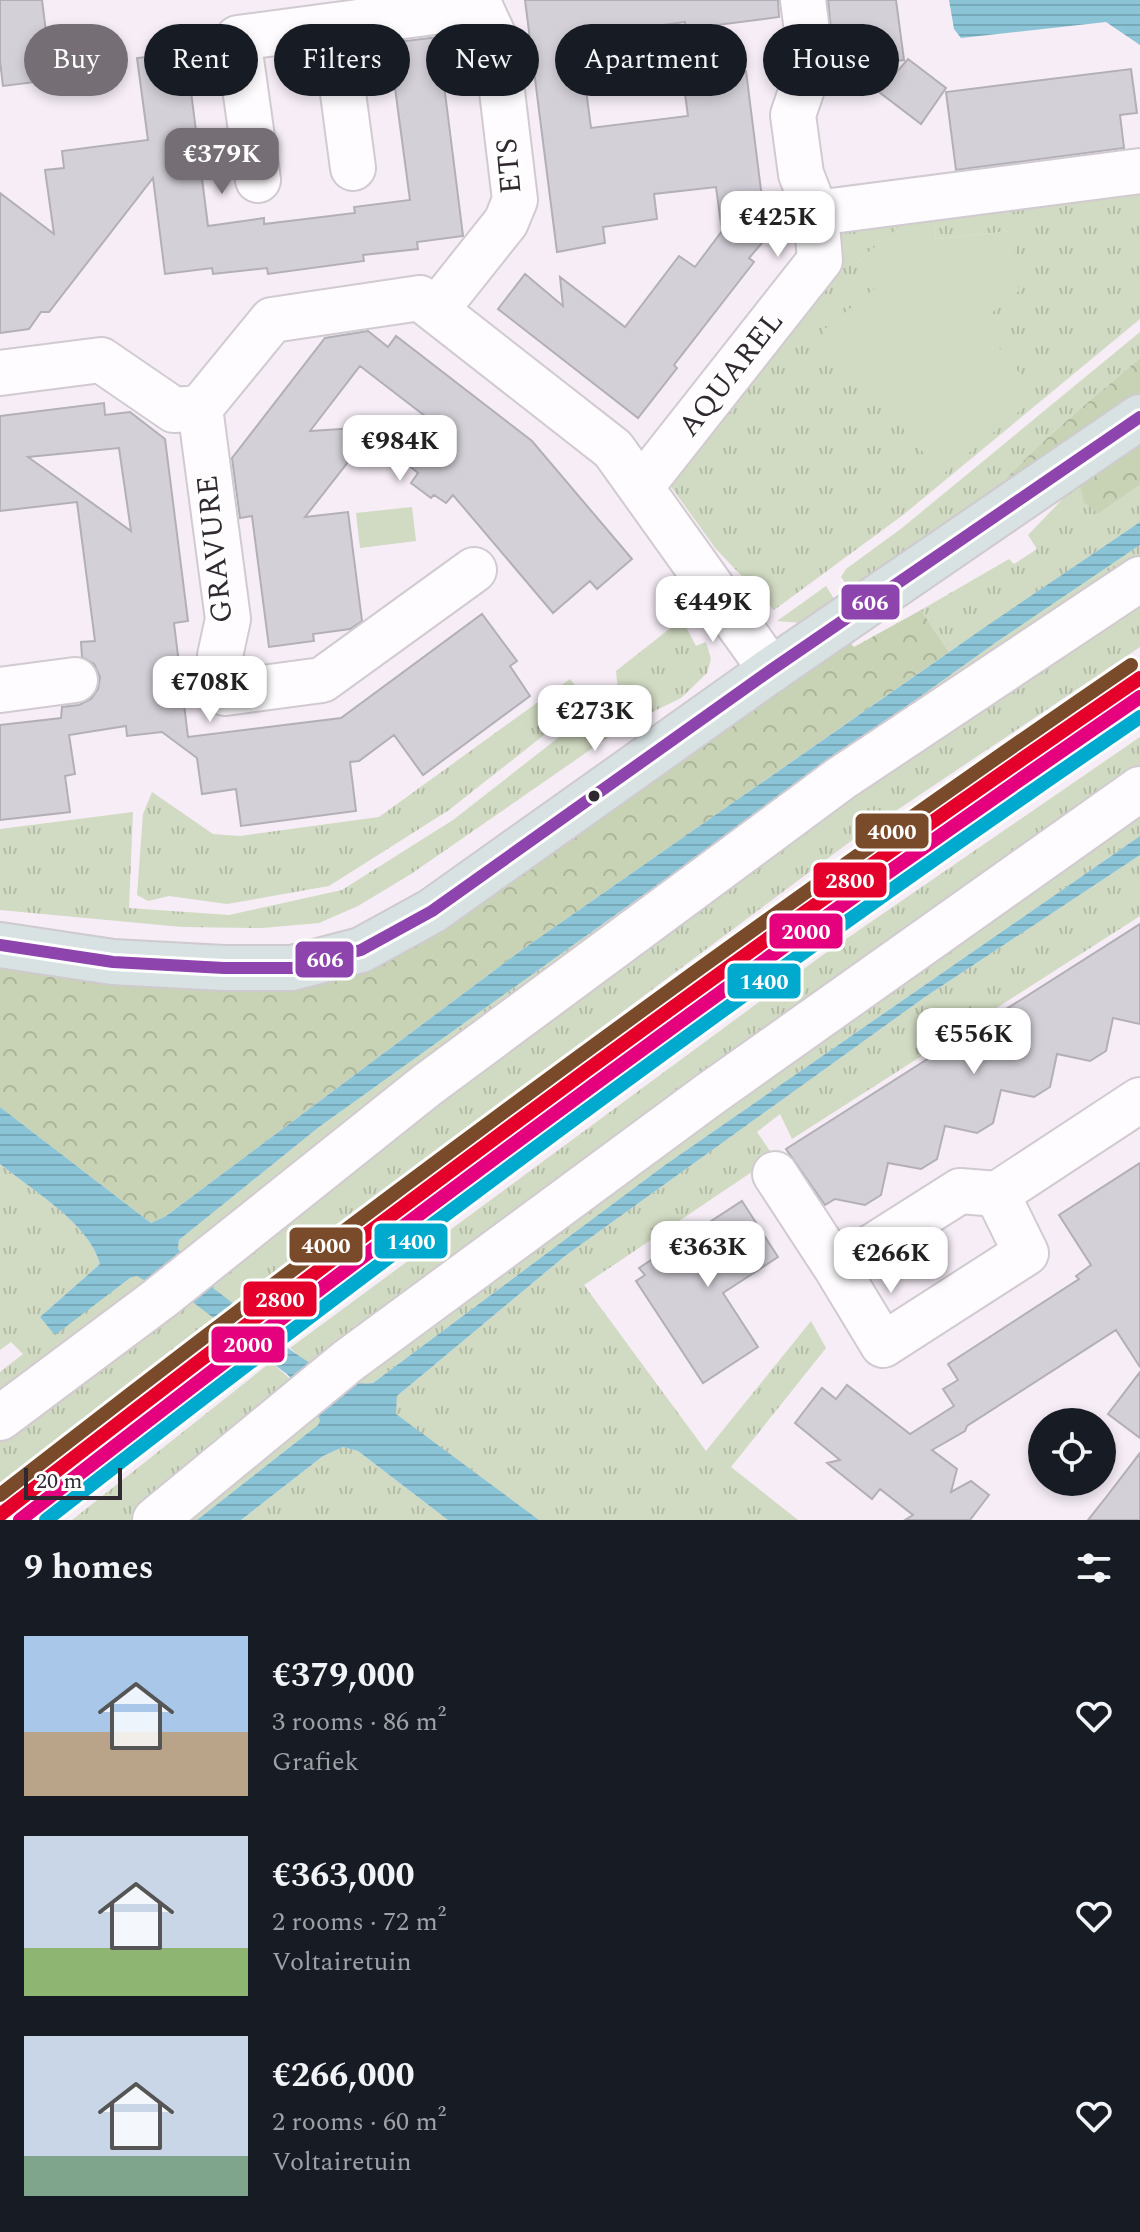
<!DOCTYPE html>
<html lang="en">
<head>
<meta charset="utf-8">
<style>
	:root { --surface:#171b24; --page:#242831; --text:#f1f3f6; --muted:#9ea1a6; --accent:#756e75 }
	body { margin:0; font-family:Spectral,serif; background:var(--page); color:var(--text); height:100vh; display:flex; flex-direction:column; font-size:30px; white-space:nowrap }
	* { box-sizing:border-box; margin:0 }
	p { font-size:26px; color:var(--muted) }
	.icon { flex:none; width:44px; height:44px; fill:none; stroke:currentColor; stroke-width:2; stroke-linecap:round; stroke-linejoin:round }
	.map { position:relative; height:1520px; overflow:hidden }
	.side { display:flex; flex-direction:column; background:var(--surface); flex:1 }
	.side>* { flex:none }
	.hud { position:absolute; left:24px; top:24px; width:1092px; height:72px; display:flex; gap:16px }
	.fabs { position:absolute; left:1028px; top:1408px; display:grid; gap:16px }
	.fabs a { display:grid; place-items:center; width:88px; height:88px; border-radius:50%; background:var(--surface); box-shadow:0 4px 12px #0003; font-size:40px }
	.scale { position:absolute; left:24px; bottom:20px; width:98px; box-sizing:border-box; padding-left:8px; border:4px solid #30292f; border-top:0; font-size:22px; line-height:28px; white-space:nowrap; color:#30292f; -webkit-text-stroke:6px #fff; paint-order:stroke }
	.price { position:absolute; translate:-50% -68px; padding:0 18px; border-radius:16px; background:#fff; color:#222; font-size:26px; line-height:52px; filter:drop-shadow(0 2px 4px #0008) }
	.price::after { content:''; position:absolute; left:50%; top:48px; width:24px; height:18px; margin-left:-12px; background:inherit; clip-path:polygon(0 0,100% 0,50% 100%) }
	.price.selected { background:var(--accent); color:#fff }
	ul { padding:0; list-style:none }
	li { display:flex; align-items:center; gap:24px; height:200px; padding:0 24px }
	li span { display:grid; place-items:center; flex:none; width:224px; height:160px; border-radius:0px; color:#555 }
	li>.icon { margin-inline-start:auto }
	span .icon { width:96px; height:96px; fill:#fffc; stroke-width:1 }
	li b { font-size:34px }
	h2 { display:flex; justify-content:space-between; align-items:center; height:96px; padding:0 24px; font-size:34px }
	.pill { padding:0 28px; border-radius:36px; background:var(--surface); box-shadow:0 4px 12px #0003; font-size:28px; line-height:72px }
	.pill.selected { background:var(--accent); color:#fff }
	.map>svg:first-child { display:block }
</style>
</head>
<body>
<div class="map">
<svg width="1140" height="1520" viewBox="0 0 1140 1520">
	<defs>
		<pattern id="grass-tufts" width="24" height="20" patternUnits="userSpaceOnUse" patternTransform="scale(2)"><rect width="24" height="20" fill="#d1dac2"/><path d="M3 7l-1-3M5 7V3M7 7l1-3M15 17l-1-3M17 17v-4M19 17l1-3" fill="none" stroke="#b4bba7"/></pattern>
		<pattern id="forest-crowns" width="20" height="18" patternUnits="userSpaceOnUse" patternTransform="scale(2)"><rect width="20" height="18" fill="#c8d3b5"/><path d="M2 6a3 3 0 1 1 6 0M12 15a3 3 0 1 1 6 0" fill="none" stroke="#acb59c"/></pattern>
		<pattern id="water-rules" width="6" height="5" patternUnits="userSpaceOnUse" patternTransform="scale(2)"><rect width="6" height="5" fill="#8ac4d6"/><path d="M0 2.5h6" fill="none" stroke="#77a8b8"/></pattern>
	</defs>
	<rect width="100%" height="100%" fill="#f6edf6"/>
	<!-- grass -->
	<path fill="url(#grass-tufts)" d="M1140,184V319L903,515L774,610L716,549L667,481L839,228L890,215L899,228L854,264L1012,231L936,239L932,209Z
		M1140,332V358C1086,405 1027,450 983,506L854,594L841,577L846,569L902,528Z
		M1079,482L1098,514L1140,485V522L949,652L921,610L1009,559L1014,564L1037,549L1028,535Z
		M1140,545V563L191,1262L178,1249L179,1240L319,1127L995,643Z
		M826,586L838,605L803,623L777,621Z
		M1140,591V647L851,841L214,1317L0,1484V1428L185,1301L194,1303L209,1273L515,1031Z
		M682,619L696,646L706,642L711,659L707,673L681,698L626,725L411,874L358,906L319,923L262,928L182,927L0,910V829L133,812L129,908L229,915L342,890L453,820L618,691L616,671Z
		M570,679L587,701L449,810L329,886L227,904L169,896L148,901L137,895L143,814L152,792L213,834L240,836L379,817Z
		M1140,737V777L321,1369L305,1361L290,1348L820,957Z
		M1140,802V836L665,1165L373,1383L361,1384L344,1379Z
		M1140,855V916L792,1139L780,1114L757,1132L774,1157L584,1285L706,1451L811,1321L826,1348L731,1467L798,1520H539L395,1414L397,1396L565,1256L925,997Z
		M0,1164C33,1191 89,1223 100,1264L40,1317L55,1334L130,1278L137,1276L151,1282L0,1400V1372L23,1354L11,1342L0,1350Z
		M271,1362L299,1387L137,1520H72Z
		M314,1408L320,1420L318,1425L197,1520H176Z
		M343,1447L358,1451L448,1520H241L323,1456Z"/>
	<!-- forest -->
	<path fill="url(#forest-crowns)" d="M1140,358V399L983,506C1027,450 1086,405 1140,358Z
		M1140,441V485L1098,514L1084,502L1079,482Z
		M921,610L949,652L523,949L166,1216L151,1223L0,1107V963L300,987L348,977L387,962L441,930L849,641L854,647Z"/>
	<!-- park -->
	<path fill="#d1dac2" d="M932,209L936,239L1012,231L1019,291L979,323L1038,396L942,475L822,331L874,289L854,264L898,228L890,215Z
		M412,507L416,541L360,548L356,513Z"/>
	<!-- water -->
	<path fill="url(#water-rules)" d="M949,0H1140V45L1106,22L961,38L954,29Z
		M1140,522V545L995,643L319,1127L179,1240L178,1249L191,1262L209,1273L214,1289C254,1317 323,1390 373,1383L665,1165L1140,836V855L925,997L565,1256L397,1396L396,1414L539,1520H448L358,1451L343,1447L323,1456L241,1520H197L318,1425L320,1420L314,1409L288,1375L194,1303L174,1298L137,1276L130,1278L55,1335L40,1317L100,1264C89,1223 33,1191 0,1164V1107L151,1223L166,1216L523,949L988,625Z"/>
	<!-- building -->
	<path fill="#d4d0d8" stroke="#b3afb7" stroke-width="2" fill-rule="evenodd" d="M0,0H42L52,80L3,86L0,61Z
		M525,0H778L779,17L686,29L685,22L579,36L591,128L688,116L683,79L746,71L765,222L759,223L762,243L749,258L754,262L674,365L677,368L638,418L498,309L525,274L563,306L560,277L625,327L679,256L695,267L722,231L716,187L654,194L657,219L603,227L605,243L557,252Z
		M828,0H896L904,60L835,68Z
		M438,37L463,236L417,242L418,249L363,255L364,261L268,274L267,268L213,274L212,268L165,274L153,178L49,312H41L29,329L0,333V193L54,234L45,170L64,168L62,151L148,140L137,58L186,52L208,226L264,218V224L355,213L354,207L410,200L389,43Z
		M908,59L946,88L921,124L879,92Z
		M1131,69L1137,113L1120,115L1124,148L956,170L946,92Z
		M368,331L388,347L396,336L532,441L632,559L597,589L590,581L553,613L453,495L446,503L434,495L431,498L411,483L418,473L370,434L305,517L348,512L362,621L350,629L313,634L314,641L269,647L252,516L240,518L232,458L325,338ZM360,366L434,423L310,431Z
		M104,403L105,415L130,412L165,439L188,621L174,623L188,737L341,718L482,614L517,661L510,666L530,696L423,775L394,735L359,761L350,762L356,811L241,826L236,789L202,794L197,758L162,732L127,736L126,726L69,735L75,774L65,776L70,812L0,820V725L61,718L62,707L79,705L91,699L98,689L100,677L94,664L82,657L81,642L95,641L77,502L0,511V416ZM119,448L131,531L28,457Z
		M1140,924V1024L1113,1018L1106,1051L1090,1061L1057,1054L1050,1087L1034,1097L1001,1090L993,1123L977,1133L945,1126L937,1159L921,1169L888,1163L881,1195L865,1205L835,1199L825,1205L786,1149Z
		M1140,1163V1367L1116,1330L967,1426L965,1431L932,1450L957,1469L951,1492L971,1481L989,1495L970,1520H905L913,1515L880,1489L872,1499L827,1463L840,1460L795,1423L822,1388L836,1399L847,1385L910,1434L954,1406L943,1389L958,1380L948,1364L1079,1279L1076,1276L1091,1265L1059,1215Z
		M742,1201L778,1257L723,1293L758,1347L703,1383L636,1281L645,1275L639,1268Z
		M1140,1372V1438L1108,1414Z
		M1140,1453V1520H1088L1107,1496Z"/>
	<g fill="none" stroke-linecap="round" stroke-linejoin="round">
		<defs>
			<path id="minor" d="M334,26L353,168
				M258,180L238,38L479,6
				M816,213L1140,171
				M436,310L506,222L515,200L496,41L477,0
				M0,373L101,360L174,410L200,408L272,320L420,298L613,449L771,670
				M200,408L228,619L220,656L225,693L322,680L474,570
				M641,487L820,260L816,213L801,174L793,115L811,62L803,0
				M0,690L75,680
				M775,1174L837,1269
				M997,1194L1026,1253L883,1345L837,1269L960,1191L997,1194L1140,1100
				M0,1418L159,1299L427,1085L840,779L1140,579
				M155,1520L348,1361L710,1094L1140,789"/>
			<path id="major" d="M0,945L113,962L224,968H292L361,950L432,911L771,670L1140,417"/>
		</defs>
		<!-- minor casing -->
		<use href="#minor" stroke="#d1cbd1" stroke-width="48"/>
		<!-- major casing -->
		<use href="#major" stroke="#cecace" stroke-width="48"/>
		<!-- minor -->
		<use href="#minor" stroke="#fefcfe" stroke-width="44"/>
		<!-- major -->
		<use href="#major" stroke="#d8e2e3" stroke-width="44"/>
		<defs>
			<path id="bus-1" d="M0,945L113,962L224,968H292L361,950L432,911L771,670L1140,417"/>
		</defs>
		<!-- bus-1 casing -->
		<use href="#bus-1" stroke="#fff" stroke-width="18"/>
		<!-- bus-1 -->
		<use href="#bus-1" stroke="#8e44ad" stroke-width="12"/>
		<defs>
			<path id="rail-1" d="M0,1515C372,1225 750,944 1140,678"/>
			<path id="rail-2" d="M20,1520C385,1235 757,959 1140,697"/>
			<path id="rail-3" d="M0,1495C369,1207 745,929 1131,665"/>
			<path id="rail-4" d="M46,1520C403,1242 766,972 1140,717"/>
		</defs>
		<!-- rail-1 casing -->
		<use href="#rail-1" stroke="#fff" stroke-width="20"/>
		<!-- rail-2 casing -->
		<use href="#rail-2" stroke="#fff" stroke-width="20"/>
		<!-- rail-3 casing -->
		<use href="#rail-3" stroke="#fff" stroke-width="20"/>
		<!-- rail-4 casing -->
		<use href="#rail-4" stroke="#fff" stroke-width="20"/>
		<!-- rail-1 -->
		<use href="#rail-1" stroke="#e4002b" stroke-width="14"/>
		<!-- rail-2 -->
		<use href="#rail-2" stroke="#e5007d" stroke-width="14"/>
		<!-- rail-3 -->
		<use href="#rail-3" stroke="#7a4b2a" stroke-width="14"/>
		<!-- rail-4 -->
		<use href="#rail-4" stroke="#00a9ce" stroke-width="14"/>
	</g>
	<!-- markers -->
	<circle fill="#30292f" stroke="#fff" stroke-width="3" cx="594" cy="796" r="7"/>
	<g text-anchor="middle" dominant-baseline="central" stroke-width="6" stroke-linejoin="round" paint-order="stroke">
		<!-- street labels -->
		<g font-size="30" fill="#30292f" stroke="#fff">
			<text transform="translate(509 166) rotate(-95)">ETS</text>
			<text transform="translate(731 374) rotate(-52)">AQUAREL</text>
			<text transform="translate(215 549) rotate(-96)">GRAVURE</text>
		</g>
	</g>
	<g stroke="#fff" stroke-width="3">
		<rect x="840" y="583" width="61" height="38" rx="8" fill="#8e44ad"/>
		<rect x="854" y="812" width="76" height="38" rx="8" fill="#7a4b2a"/>
		<rect x="812" y="861" width="76" height="38" rx="8" fill="#e4002b"/>
		<rect x="768" y="912" width="76" height="38" rx="8" fill="#e5007d"/>
		<rect x="294" y="940" width="61" height="39" rx="8" fill="#8e44ad"/>
		<rect x="726" y="962" width="76" height="38" rx="8" fill="#00a9ce"/>
		<rect x="373" y="1222" width="76" height="38" rx="8" fill="#00a9ce"/>
		<rect x="288" y="1226" width="76" height="38" rx="8" fill="#7a4b2a"/>
		<rect x="242" y="1280" width="76" height="38" rx="8" fill="#e4002b"/>
		<rect x="210" y="1325" width="76" height="39" rx="8" fill="#e5007d"/>
	</g>
	<g font-size="22" text-anchor="middle" font-weight="bold" fill="#fff">
		<text x="870" y="610">606</text>
		<text x="892" y="839">4000</text>
		<text x="850" y="888">2800</text>
		<text x="806" y="939">2000</text>
		<text x="325" y="967">606</text>
		<text x="764" y="989">1400</text>
		<text x="411" y="1249">1400</text>
		<text x="326" y="1253">4000</text>
		<text x="280" y="1307">2800</text>
		<text x="248" y="1352">2000</text>
	</g>
</svg>
<div class="fabs">
<a><svg class="icon" aria-label="locate" viewBox="0 0 24 24"><circle cx="12" cy="12" r="6"/><path d="M12 2v4M12 18v4M2 12h4M18 12h4"/></svg></a>
</div>
<div class="scale">20 m</div>
<b class="price selected" style="left:222px;top:196px">€379K</b>
<b class="price" style="left:778px;top:259px">€425K</b>
<b class="price" style="left:400px;top:483px">€984K</b>
<b class="price" style="left:713px;top:644px">€449K</b>
<b class="price" style="left:210px;top:724px">€708K</b>
<b class="price" style="left:595px;top:753px">€273K</b>
<b class="price" style="left:974px;top:1076px">€556K</b>
<b class="price" style="left:708px;top:1289px">€363K</b>
<b class="price" style="left:891px;top:1295px">€266K</b>
<div class="hud">
<a class="pill selected">Buy</a>
<a class="pill">Rent</a>
<a class="pill">Filters</a>
<a class="pill">New</a>
<a class="pill">Apartment</a>
<a class="pill">House</a>
</div>
</div>
<section class="side">
<h2>9 homes<svg class="icon" aria-label="filters" viewBox="0 0 24 24"><path d="M4 7h16M4 17h16"/><circle cx="9" cy="7" r="2"/><circle cx="15" cy="17" r="2"/></svg></h2>
<ul>
<li><span style="background:linear-gradient(#a9c7e8 60%,#b9a48a 0)"><svg class="icon" aria-label="home" viewBox="0 0 24 24"><path d="M3 11l9-7 9 7M6 9v11h12V9"/></svg></span><div><b>€379,000</b><p>3 rooms · 86 m²</p><p>Grafiek</p></div><svg class="icon" aria-label="heart" viewBox="0 0 24 24"><path d="M12 20l-8-8c-3-5 5-10 8-4 3-6 11-1 8 4z"/></svg></li>
<li><span style="background:linear-gradient(#c9d6e8 70%,#8fb573 0)"><svg class="icon" aria-label="home" viewBox="0 0 24 24"><path d="M3 11l9-7 9 7M6 9v11h12V9"/></svg></span><div><b>€363,000</b><p>2 rooms · 72 m²</p><p>Voltairetuin</p></div><svg class="icon" aria-label="heart" viewBox="0 0 24 24"><path d="M12 20l-8-8c-3-5 5-10 8-4 3-6 11-1 8 4z"/></svg></li>
<li><span style="background:linear-gradient(#c9d6e8 75%,#7fa58c 0)"><svg class="icon" aria-label="home" viewBox="0 0 24 24"><path d="M3 11l9-7 9 7M6 9v11h12V9"/></svg></span><div><b>€266,000</b><p>2 rooms · 60 m²</p><p>Voltairetuin</p></div><svg class="icon" aria-label="heart" viewBox="0 0 24 24"><path d="M12 20l-8-8c-3-5 5-10 8-4 3-6 11-1 8 4z"/></svg></li>
</ul>
</section>
</body>
</html>
